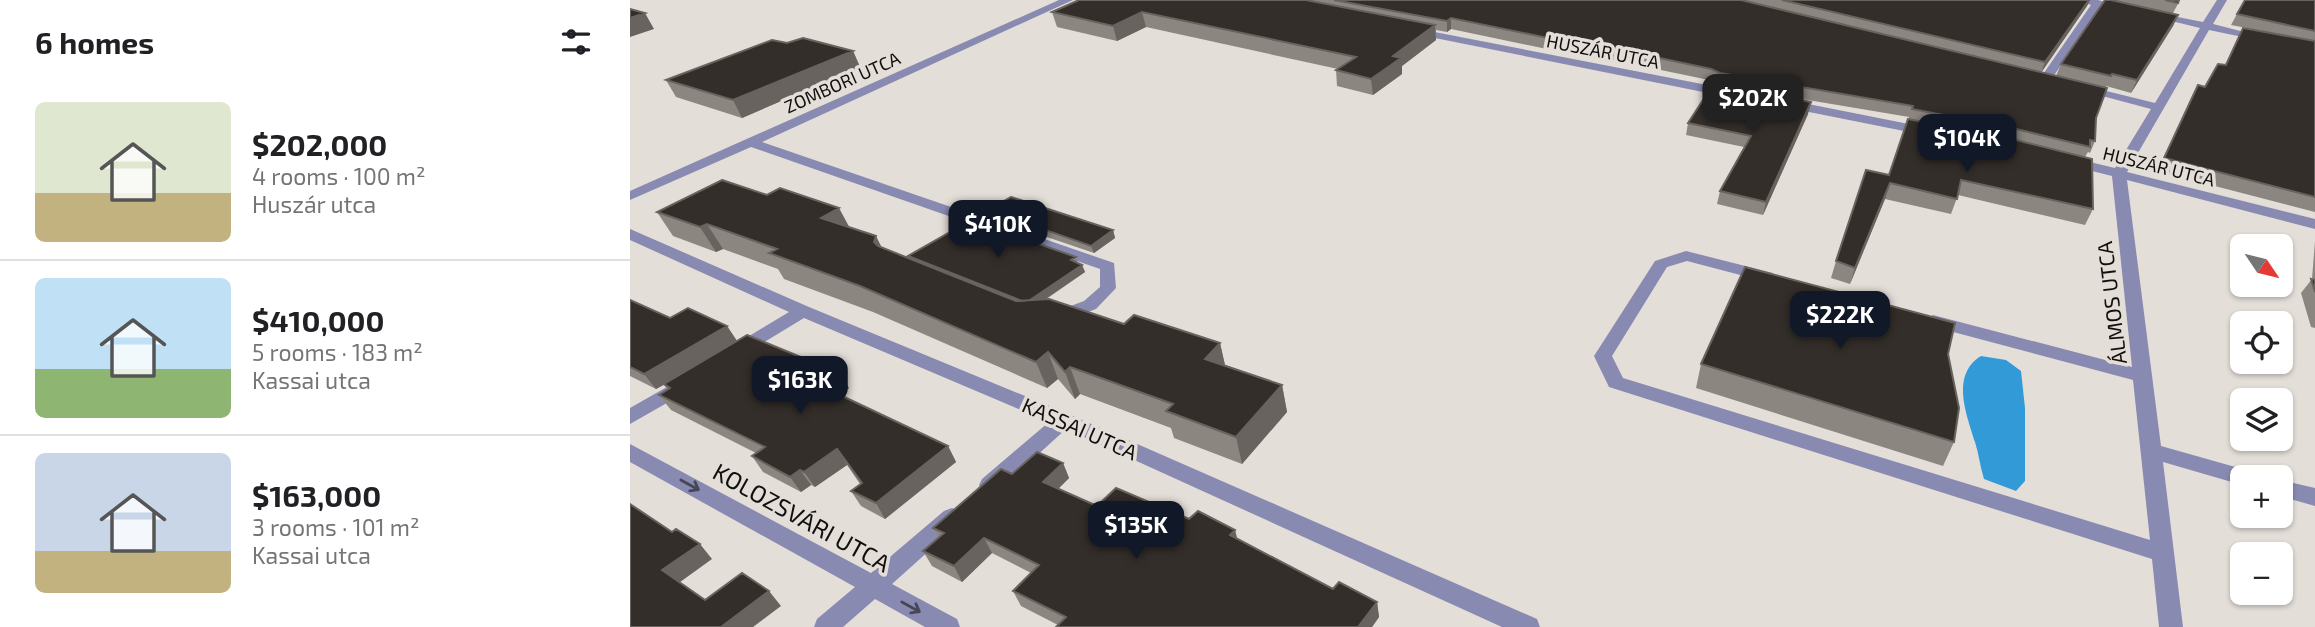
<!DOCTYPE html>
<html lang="en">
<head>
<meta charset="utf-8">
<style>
	:root { --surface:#fff; --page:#f6f6f6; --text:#202124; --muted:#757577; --line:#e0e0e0; --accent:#111827 }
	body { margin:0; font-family:"Exo 2",sans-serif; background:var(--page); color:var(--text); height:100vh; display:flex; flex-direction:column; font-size:26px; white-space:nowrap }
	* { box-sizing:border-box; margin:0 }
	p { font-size:23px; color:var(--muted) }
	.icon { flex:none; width:38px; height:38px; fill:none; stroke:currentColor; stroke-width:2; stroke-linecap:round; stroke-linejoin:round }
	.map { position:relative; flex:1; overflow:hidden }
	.side { display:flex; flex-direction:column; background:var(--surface); width:630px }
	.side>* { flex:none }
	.needle { width:46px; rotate:125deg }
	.buttons { position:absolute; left:1600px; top:234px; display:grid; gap:14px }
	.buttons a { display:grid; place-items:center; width:63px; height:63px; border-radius:10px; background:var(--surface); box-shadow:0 2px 5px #0004; font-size:35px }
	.price { position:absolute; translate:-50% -60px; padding:0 16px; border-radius:14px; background:var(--accent); color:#fff; font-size:23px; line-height:46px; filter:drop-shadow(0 2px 4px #0008) }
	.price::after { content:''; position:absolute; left:50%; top:42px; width:21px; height:16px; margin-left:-10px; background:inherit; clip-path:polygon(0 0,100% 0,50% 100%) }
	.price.current { background:#222; color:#fff }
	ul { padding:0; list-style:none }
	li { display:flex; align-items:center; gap:21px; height:175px; padding:0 35px }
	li+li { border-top:2px solid var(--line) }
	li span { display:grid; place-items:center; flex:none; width:196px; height:140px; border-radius:10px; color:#555 }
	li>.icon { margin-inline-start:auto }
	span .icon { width:84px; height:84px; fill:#fffc; stroke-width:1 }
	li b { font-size:30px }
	h2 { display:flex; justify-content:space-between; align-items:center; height:84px; padding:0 35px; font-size:30px }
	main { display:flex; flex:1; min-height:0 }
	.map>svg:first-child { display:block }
</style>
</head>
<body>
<main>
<section class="side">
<h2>6 homes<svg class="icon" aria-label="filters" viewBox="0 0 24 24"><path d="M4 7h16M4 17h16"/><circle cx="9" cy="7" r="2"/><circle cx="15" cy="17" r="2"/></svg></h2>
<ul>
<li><span style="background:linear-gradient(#dfe7d0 65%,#c2b280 0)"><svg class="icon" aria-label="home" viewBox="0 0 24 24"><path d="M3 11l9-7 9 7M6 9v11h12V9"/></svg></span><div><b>$202,000</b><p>4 rooms · 100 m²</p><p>Huszár utca</p></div></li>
<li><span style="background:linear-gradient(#bfe0f5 65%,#8fb573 0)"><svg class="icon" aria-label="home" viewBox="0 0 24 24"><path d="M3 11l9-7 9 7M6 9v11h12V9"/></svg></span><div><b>$410,000</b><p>5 rooms · 183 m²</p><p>Kassai utca</p></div></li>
<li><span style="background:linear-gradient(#c9d6e8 70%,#c2b280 0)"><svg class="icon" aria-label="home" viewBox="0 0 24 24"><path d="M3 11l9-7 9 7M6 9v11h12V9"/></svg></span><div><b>$163,000</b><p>3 rooms · 101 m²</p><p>Kassai utca</p></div></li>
</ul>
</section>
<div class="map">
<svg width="1685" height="627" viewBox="0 0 1685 627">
	<rect width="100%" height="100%" fill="#e4ded8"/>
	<!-- water -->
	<path fill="#329bd7" d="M1351,356L1376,360L1391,371L1395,408V481L1386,491L1354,479C1350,467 1349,454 1345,442C1337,415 1320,375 1351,356Z"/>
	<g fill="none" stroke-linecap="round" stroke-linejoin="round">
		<!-- minor -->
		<path fill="#888ab1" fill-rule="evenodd" d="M429,0H443L132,142L484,263L486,288L466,309L428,323L419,317L422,313L454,301L470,287V269L121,147L0,200V191Z
			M1445,0H1468L1500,9L1495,12L1470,7L1419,83H1411L1409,80L1461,5Z
			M1587,0H1597L1583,24L1638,38L1632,41L1579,30L1497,172L1685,219V229L1497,180L1531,446L1623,472L1626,478H1612V485L1533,462L1553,627H1529L1522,559L979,387L964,356L1025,261L1056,251L1143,273L1145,277L1143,281L1137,282L1057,261L1037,267L982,356L993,378L1520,540L1503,380L1297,325L1294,321L1303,315L1502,367L1482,176L1434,164L1432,161L1439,157L1485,168L1521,109L1446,89L1452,85L1525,103L1570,28L1517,15L1522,12L1573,22Z
			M784,28L1103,90L1109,94L1103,98L780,33L779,31Z
			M1158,100L1299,128L1306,132L1299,136L1154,107V101Z
			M0,229L179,307L441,415L907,619L910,627H872L436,429L368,491L360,493L352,491L349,485L352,479L419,422L174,318L113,355H101L98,351L101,347L159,312L0,240Z
			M51,379L58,381L61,386L58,391L0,424V408Z
			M0,444L241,573L314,511L322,508L330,511L333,517L330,523L262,584L327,619L330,627H295L245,599L213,627H184L187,619L225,587L0,462Z
			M1650,480L1685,488V506L1650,496Z"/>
	</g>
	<!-- wall -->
	<path fill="#8c8681" d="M637,0H1460L1457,6L1411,72L1426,76L1431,64L1475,0H1550L1543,13L1548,15L1543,26L1501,93L1476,86V88L1466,118L1465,141L1460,153L1458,152L1455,157L1463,209L1455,225L1328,195L1321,214L1255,199L1220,284L1201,278L1206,261L1259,175L1279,117L1106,88L1178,114L1133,215L1087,204L1090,191L1114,147L1056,135L1058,123L1087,84L1079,80L944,52L941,54L821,29L817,32L806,30V40L772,66V74L743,95L707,86L706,70L708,69L516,27L487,41L427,27L422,12Z
		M1685,0V212L1527,171L1568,85L1575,87L1595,65L1613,28L1622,29L1601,25L1607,14Z
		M157,43L223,51L230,67L112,118L46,97L36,80Z
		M358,210L483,230L485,238L464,253L361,218Z
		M27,212L219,227L252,248L279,259L278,256L446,257L448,263L452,265L455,272L415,300L494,324L590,343L595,365L652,385L657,412L612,464L544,438L541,428L450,394L445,399L428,379L417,388L243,312L154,279L148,269L93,249L86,252L43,236Z
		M1685,241V328L1681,327L1671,293L1682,279Z
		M0,300L40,318L97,326L107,341L219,388L209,395L318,446L326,462L255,519L231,506L221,491L230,484L217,465L185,487L181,485L171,492L133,472L122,456L126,453L41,410L29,395L37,389L34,385L26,389L0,376Z
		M1318,354L1324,442L1313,466L1066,388L1071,364Z
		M433,463L439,478L428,489L467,506L559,519L605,530L607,539L703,589L747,602L749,617L742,627H426L428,625L391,606L383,591L401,573L362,553L332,582L302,566L293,551L309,537L303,528L382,474Z"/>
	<!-- shaded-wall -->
	<path fill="#68635e" d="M1459,0H1460L1457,6L1411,73L1415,62Z
		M512,12L516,27L487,41L483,26Z
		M15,13L24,29L0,37V18Z
		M1548,15L1543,26L1501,93L1507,80Z
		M821,18V29L817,32V21Z
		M805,25L806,40L772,66V74L743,95L741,79L763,56Z
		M944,41V52L941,54L942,43Z
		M223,51L230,67L112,118L103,100Z
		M1181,102L1178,114L1133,215L1136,202Z
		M1260,183L1255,199L1220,284L1225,268Z
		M209,208L222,232L191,218Z
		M77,224L93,249L86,252L70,227Z
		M483,230L485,238L464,253L461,246Z
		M246,236L259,262L244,242Z
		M452,265L455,272L399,310L396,303Z
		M97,326L107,341L26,389L14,374Z
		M590,343L596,370L575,359Z
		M418,352L428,379L417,388L406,362Z
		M440,367L450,394L445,399L435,372Z
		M210,373L219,388L200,401L191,386Z
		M652,385L657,412L612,464L606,437Z
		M318,446L326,462L255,519L246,503Z
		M207,449L217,465L185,487L174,472Z
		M433,463L439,478L420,497L413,482Z
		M170,470L181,485L171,492L160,477Z
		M605,530L609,546L600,535Z
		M354,538L362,553L332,582L324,566Z
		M70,544L82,559L46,585L32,570Z
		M139,591L151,606L123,627H91Z
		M747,602L749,617L742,627H728Z"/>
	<!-- building -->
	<path fill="#332e2a" stroke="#68635e" stroke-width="2" d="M449,0H676L805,25L763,56L771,58L741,79L706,70L726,57L512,12L483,26L422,12Z
		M704,0H1111L1477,88L1466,118L1465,141L1460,140V147L1382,128L1282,109L1283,106L1090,73L1081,69L1006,53L944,41L942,43L821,18L817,21Z
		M1152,0H1459L1415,62Z
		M1475,0H1481L1548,15L1507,80L1482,74L1481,76L1431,64Z
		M1535,0H1549L1548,3Z
		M1615,0H1685V31L1607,14Z
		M0,9L15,13L0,18Z
		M1613,28L1685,41V197L1534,158L1568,85L1575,87L1588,64L1596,65Z
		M173,38L223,51L103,100L36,80L142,40L157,43Z
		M1084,83L1181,102L1136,202L1090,191L1121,136L1058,123Z
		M1278,119L1382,139L1462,159L1463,209L1331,180L1327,199L1260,183L1225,268L1206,261L1236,170L1259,175Z
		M92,180L137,195L150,188L209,208L191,218L246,236L244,242L248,246L386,301L419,299L494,324L504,315L590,343L575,359L652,385L606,437L536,411L543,404L440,367L435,372L418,352L406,362L230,286L139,253L147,249L77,224L70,227L27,212Z
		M381,197L483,230L461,246L358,210Z
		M341,220L446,257L441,260L452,265L400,300L392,301L278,256Z
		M1115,267L1325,323L1318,354L1329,408L1324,442L1071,364Z
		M1681,279L1685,280V292Z
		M0,300L40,318L58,308L97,326L14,374L0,367Z
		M117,335L210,373L191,386L318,446L246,503L221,491L232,483L207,449L174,472L170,470L160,477L122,456L135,447L29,395L40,388L34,384Z
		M407,452L433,463L413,482L467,506L486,488L559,519L568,511L605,530L600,535L703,589L709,582L747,602L728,627H426L436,617L383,591L409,565L354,538L324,566L293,551L314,533L303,528L371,469L382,474Z
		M0,504L42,532L46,529L70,544L32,570L75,600L112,573L139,591L91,627H0Z"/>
	<!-- one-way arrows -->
	<defs><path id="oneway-shaft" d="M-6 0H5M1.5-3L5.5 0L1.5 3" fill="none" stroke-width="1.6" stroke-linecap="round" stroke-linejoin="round" transform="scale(1.75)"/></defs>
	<g stroke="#474657">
		<use href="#oneway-shaft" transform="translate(60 485) rotate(29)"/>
		<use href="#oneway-shaft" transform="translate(281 607) rotate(29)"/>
	</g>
	<g text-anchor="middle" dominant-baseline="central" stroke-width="7" stroke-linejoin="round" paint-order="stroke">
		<!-- far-street labels -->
		<g font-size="18" fill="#110f0d" stroke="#e4ded8">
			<text transform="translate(973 51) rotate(11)">HUSZÁR UTCA</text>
			<text transform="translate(212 82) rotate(-24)">ZOMBORI UTCA</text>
			<text transform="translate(1529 166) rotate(14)">HUSZÁR UTCA</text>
		</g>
		<!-- street labels -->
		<g font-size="21" fill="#110f0d" stroke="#e4ded8">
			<text transform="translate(1481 303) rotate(-97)">ÁLMOS UTCA</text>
			<text transform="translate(450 428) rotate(24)">KASSAI UTCA</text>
		</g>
		<!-- near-street labels -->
		<g font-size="24" fill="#110f0d" stroke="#e4ded8">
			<text transform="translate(172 517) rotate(29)">KOLOZSVÁRI UTCA</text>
		</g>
	</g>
</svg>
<div class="buttons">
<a><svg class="needle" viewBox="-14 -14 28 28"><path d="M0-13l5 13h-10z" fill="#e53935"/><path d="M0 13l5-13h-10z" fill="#757577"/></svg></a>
<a><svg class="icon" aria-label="locate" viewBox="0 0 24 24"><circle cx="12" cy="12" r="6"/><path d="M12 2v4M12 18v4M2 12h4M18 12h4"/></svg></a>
<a><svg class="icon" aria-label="layers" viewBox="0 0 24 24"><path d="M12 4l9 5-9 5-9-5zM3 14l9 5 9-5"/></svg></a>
<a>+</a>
<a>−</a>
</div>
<b class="price current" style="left:1123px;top:134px">$202K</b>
<b class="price" style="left:1337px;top:174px">$104K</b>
<b class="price" style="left:368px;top:260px">$410K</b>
<b class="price" style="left:1210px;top:351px">$222K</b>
<b class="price" style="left:170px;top:416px">$163K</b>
<b class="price" style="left:506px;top:561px">$135K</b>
</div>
</main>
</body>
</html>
